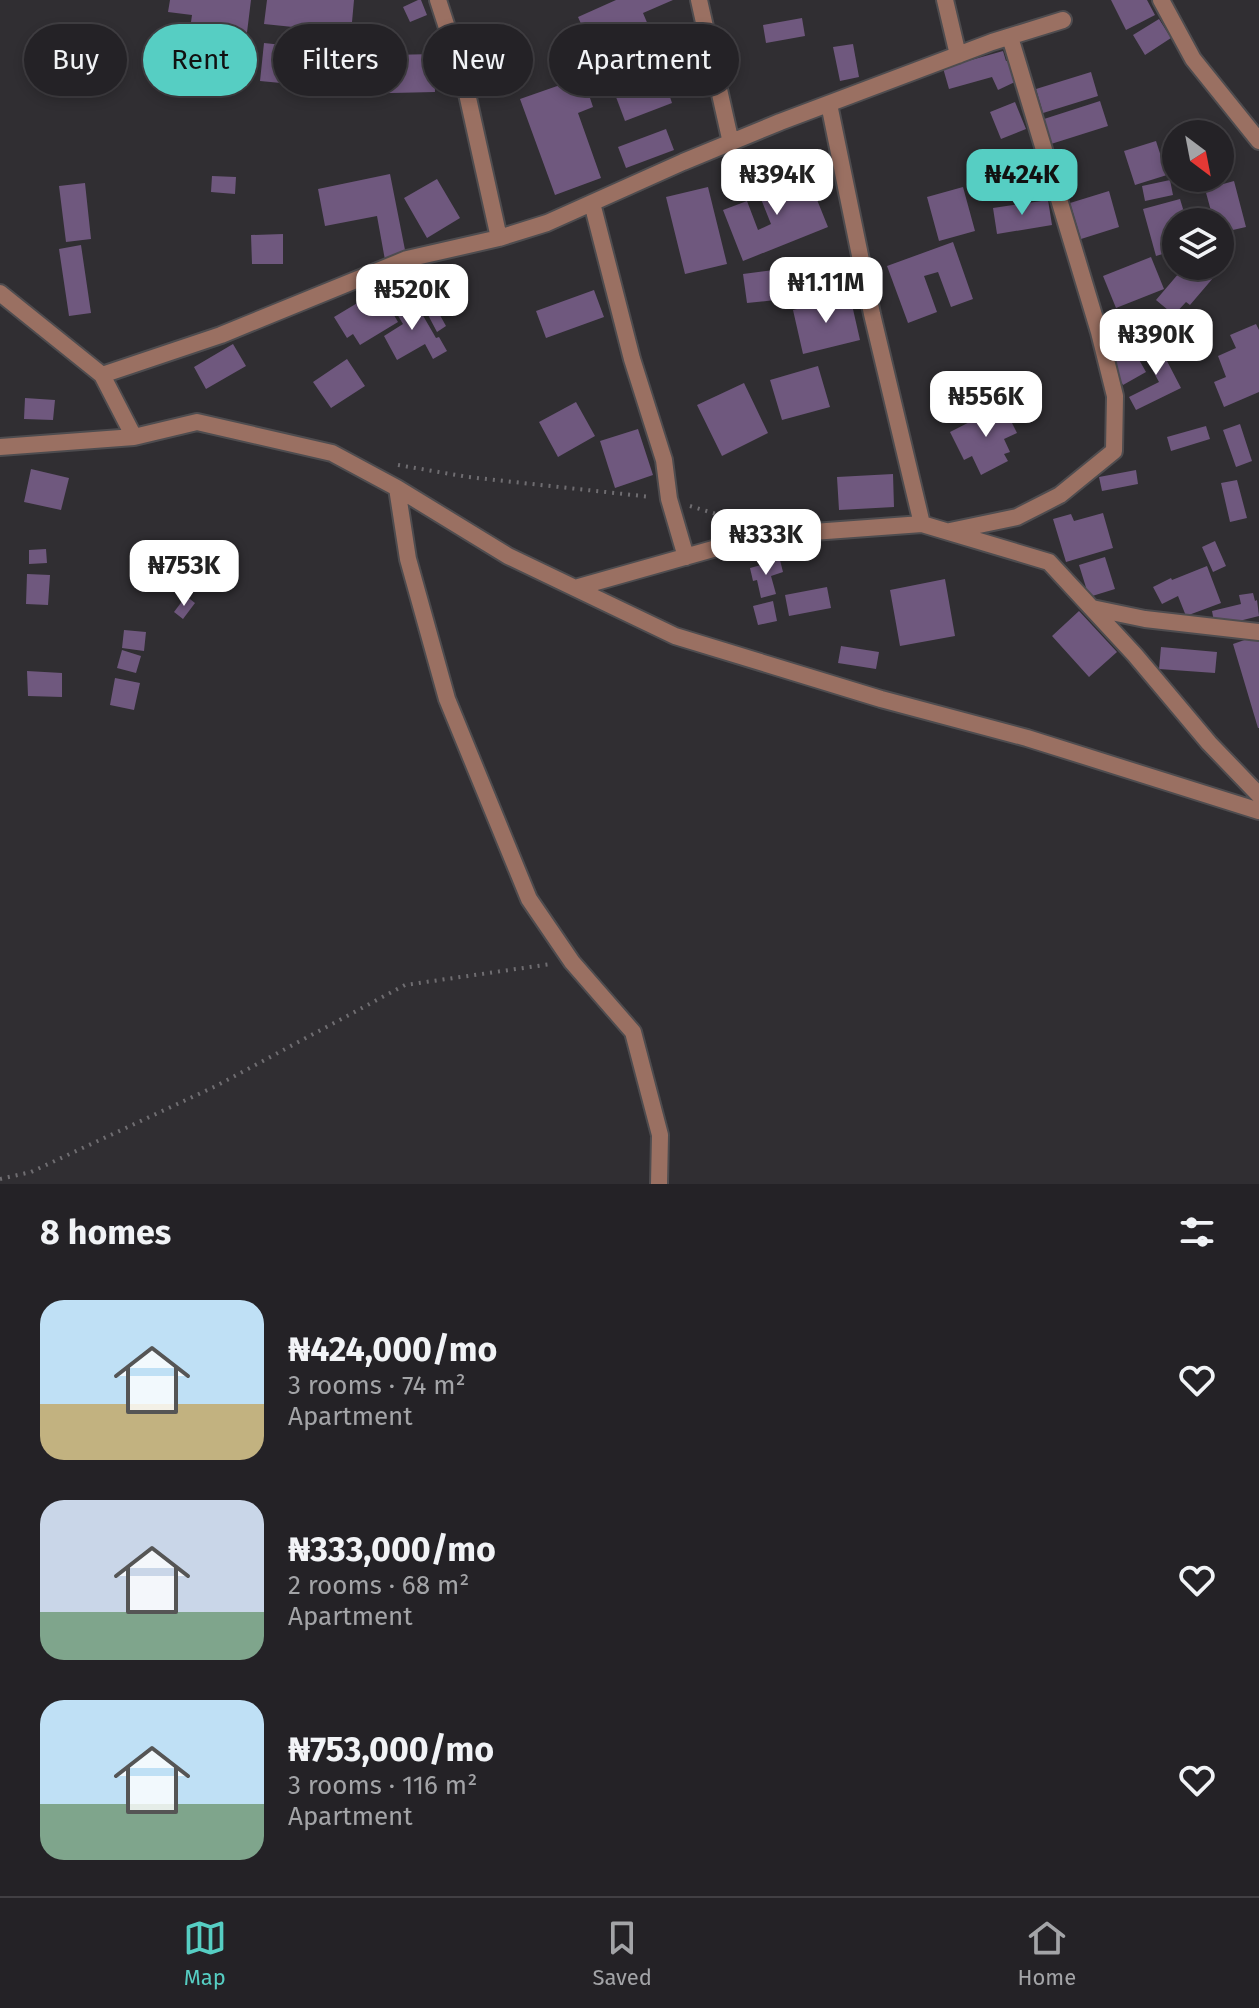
<!DOCTYPE html>
<html lang="en">
<head>
<meta charset="utf-8">
<style>
	:root { --surface:#242226; --page:#302f32; --text:#f1f3f6; --muted:#a3a4a7; --line:#413f43; --accent:#56cec3 }
	body { margin:0; font-family:"Fira Sans",sans-serif; background:var(--page); color:var(--text); height:100vh; display:flex; flex-direction:column; font-size:30px; white-space:nowrap }
	* { box-sizing:border-box; margin:0 }
	p { font-size:26px; color:var(--muted) }
	.icon { flex:none; width:44px; height:44px; fill:none; stroke:currentColor; stroke-width:2; stroke-linecap:round; stroke-linejoin:round }
	.map { position:relative; height:1184px; overflow:hidden }
	.drawer { display:flex; flex-direction:column; background:var(--surface); flex:1 }
	.drawer>* { flex:none }
	.guide { position:absolute; left:24px; top:24px; width:800px; height:72px; display:flex; gap:16px }
	.needle { width:52px; rotate:148deg }
	.tools { position:absolute; left:1162px; top:120px; display:grid; gap:16px }
	.tools a { display:grid; place-items:center; width:72px; height:72px; border-radius:50%; background:var(--surface); box-shadow:0 4px 12px #0003,0 0 0 2px var(--line); font-size:40px }
	.price { position:absolute; translate:-50% -68px; padding:0 18px; border-radius:16px; background:#fff; color:#222; font-size:26px; line-height:52px; filter:drop-shadow(0 2px 4px #0008) }
	.price::after { content:''; position:absolute; left:50%; top:48px; width:24px; height:18px; margin-left:-12px; background:inherit; clip-path:polygon(0 0,100% 0,50% 100%) }
	.price.active { background:var(--accent); color:#111 }
	ul { padding:0; list-style:none }
	li { display:flex; align-items:center; gap:24px; height:200px; padding:0 40px }
	li span { display:grid; place-items:center; flex:none; width:224px; height:160px; border-radius:24px; color:#555 }
	li>.icon { margin-inline-start:auto }
	span .icon { width:96px; height:96px; fill:#fffc; stroke-width:1 }
	li b { font-size:34px }
	h2 { display:flex; justify-content:space-between; align-items:center; height:96px; padding:0 40px; font-size:34px }
	.tag { padding:0 28px; border-radius:36px; background:var(--surface); box-shadow:0 4px 12px #0003,0 0 0 2px var(--line); font-size:28px; line-height:72px }
	.tag.active { background:var(--accent); color:#111 }
	.tabs { display:flex; justify-content:space-around; align-items:center; height:112px; border-top:2px solid var(--line); background:var(--surface); font-size:22px; color:var(--muted) }
	.tabs a { display:grid; justify-items:center; gap:4px }
	.tabs .active { color:var(--accent) }
	.map>svg:first-child { display:block }
</style>
</head>
<body>
<div class="map">
<svg width="1259" height="1184" viewBox="0 0 1259 1184">
	<rect width="100%" height="100%" fill="#302e32"/>
	<!-- building -->
	<path fill="#6f587e" d="M170,0H251L243,65L186,58L192,15L168,12Z
		M267,0H354L351,33L264,24Z
		M418,0H421L427,15L410,22L403,7Z
		M616,0H673L643,13L654,39L599,64L578,17Z
		M1111,0H1147L1155,15L1126,30Z
		M802,18L805,36L766,43L763,25Z
		M1159,19L1171,38L1145,55L1133,35Z
		M264,43L348,52L344,89L260,81Z
		M853,44L859,77L840,81L833,47Z
		M1003,51L1006,61H1007L1017,81L998,90L992,77L949,89L943,68Z
		M434,54L435,92L349,94L348,56Z
		M1091,72L1098,96L1043,113L1036,89Z
		M583,77L593,107L578,113L601,178L555,195L520,99Z
		M664,79L672,103L625,121L616,97Z
		M1100,101L1108,126L1051,144L1044,119Z
		M1015,102L1026,129L1001,139L990,112Z
		M666,129L674,150L626,168L618,147Z
		M1156,141L1167,175L1135,185L1124,151Z
		M725,156L751,157L750,187L724,185Z
		M1010,167L1015,183L990,191L985,176Z
		M805,170L828,227L743,261L723,210L747,201L758,230L771,224L757,189Z
		M390,174L406,255L385,260L377,216L325,226L318,189Z
		M212,176L236,177L235,194L211,192Z
		M437,179L460,218L427,238L404,198Z
		M1170,180L1173,195L1145,201L1142,186Z
		M1234,181L1246,227L1224,232L1223,229L1220,230V222H1214L1205,189Z
		M85,183L91,239L66,242L59,186Z
		M708,187L727,264L685,274L666,197Z
		M963,187L975,231L939,241L927,197Z
		M1109,191L1119,227L1081,239L1070,203Z
		M1180,199L1187,222H1176V250L1156,256L1143,209Z
		M1048,200L1052,225L997,234L993,208Z
		M283,234V264H252L251,235Z
		M953,242L973,299L951,307L938,272L924,276L937,312L908,323L887,266Z
		M81,245L91,313L69,316L59,249Z
		M1151,257L1164,289L1116,308L1103,276Z
		M1220,260L1225,264L1190,305L1186,302L1174,315L1156,300L1185,266H1220Z
		M422,263L433,285L408,296L398,275Z
		M782,269L786,299L747,303L743,274Z
		M379,290L398,322L360,345L353,334L347,338L334,317Z
		M594,290L604,317L546,338L536,311Z
		M407,295L414,308L418,307L436,338L439,337L447,351L433,359L425,344L397,360L384,336L403,324L391,304Z
		M850,296L860,340L803,354L793,310Z
		M436,308L446,326L437,332L427,313Z
		M1256,324L1259,330V392L1224,407L1214,382L1226,377L1218,356L1236,348L1230,335Z
		M1155,338L1181,388L1136,410L1129,397L1159,382L1140,347Z
		M1129,342L1146,372L1123,385L1106,355Z
		M233,344L246,366L206,389L194,367Z
		M347,359L365,386L331,408L313,382Z
		M818,366L830,407L782,420L770,380Z
		M744,383L768,433L722,456L697,405Z
		M25,398L55,400L53,420L24,419Z
		M576,402L595,436L558,457L539,422Z
		M1003,405L1017,433L1004,439L1010,452L1004,454L1008,461L981,475L972,456L964,460L950,432Z
		M1240,424L1252,461L1236,467L1223,430Z
		M1206,426L1210,439L1171,451L1167,437Z
		M638,429L653,475L615,488L600,441Z
		M31,469L69,478L61,510L24,502Z
		M1136,470L1138,484L1102,491L1099,477Z
		M893,474L894,507L839,510L837,477Z
		M1237,480L1247,518L1230,522L1221,483Z
		M1103,513L1113,548L1066,562L1053,519L1071,514L1074,521Z
		M1215,541L1226,566L1213,572L1202,547Z
		M46,549L47,563L29,564V550Z
		M1105,557L1115,589L1089,597L1079,565Z
		M780,560L783,572L771,576L776,594L761,598L757,580L753,581L750,568Z
		M1207,566L1221,603L1186,616L1178,596L1162,604L1153,587L1171,578L1172,580Z
		M27,574L50,575L48,605L26,604Z
		M945,579L955,636L900,646L890,590Z
		M827,587L831,608L789,616L785,595Z
		M1253,593L1255,601L1257,600L1259,616L1215,627L1212,611L1241,604L1239,595Z
		M186,596L195,603L183,619L174,612Z
		M773,601L777,621L758,625L753,606Z
		M1079,611L1117,652L1089,677L1052,636Z
		M124,630L146,632L144,651L122,648Z
		M1259,635V728H1258L1233,644Z
		M841,646L879,652L876,669L838,663Z
		M1161,647L1217,652L1215,673L1159,669Z
		M122,650L141,656L136,673L117,668Z
		M27,671L62,673V697L28,696Z
		M115,678L140,683L134,710L110,705Z"/>
	<g fill="none" stroke-linecap="round" stroke-linejoin="round">
		<defs>
			<path id="street" d="M438,0L464,80L499,238
				M699,0L731,143
				M945,0L958,55
				M1161,0L1193,59L1259,141
				M829,104L872,314L922,524
				M592,203L632,359L664,460L669,499L686,557
				M0,293L102,375L221,335L407,259L499,238L547,223L683,162L780,122L992,42L1063,20
				M102,375L134,437
				M0,447L134,437L197,422L332,453L397,488L408,559L447,699L529,899L572,962L633,1032L660,1135L659,1184
				M397,488L508,556L675,636L881,699L1027,738L1259,811
				M950,531L1017,517L1060,495L1114,451L1115,396L1099,332L1010,37
				M575,588L759,536L922,524L1049,562L1135,655L1209,743L1259,795
				M1092,608L1145,619L1259,632"/>
		</defs>
		<!-- street casing -->
		<use href="#street" stroke="#4e4c4f" stroke-width="20"/>
		<!-- path -->
		<path stroke="#6f6d71" stroke-width="4" stroke-dasharray="2 6" stroke-linecap="butt" d="M398,465L468,477L651,497
			M690,506L739,521
			M0,1179L31,1172L216,1086L405,985L551,964"/>
		<!-- street -->
		<use href="#street" stroke="#9a7062" stroke-width="16"/>
	</g>
</svg>
<div class="tools">
<a><svg class="needle" viewBox="-14 -14 28 28"><path d="M0-13l5 13h-10z" fill="#e53935"/><path d="M0 13l5-13h-10z" fill="#a3a4a7"/></svg></a>
<a><svg class="icon" aria-label="layers" viewBox="0 0 24 24"><path d="M12 4l9 5-9 5-9-5zM3 14l9 5 9-5"/></svg></a>
</div>
<b class="price" style="left:777px;top:217px">₦394K</b>
<b class="price active" style="left:1022px;top:217px">₦424K</b>
<b class="price" style="left:826px;top:325px">₦1.11M</b>
<b class="price" style="left:412px;top:332px">₦520K</b>
<b class="price" style="left:1156px;top:377px">₦390K</b>
<b class="price" style="left:986px;top:439px">₦556K</b>
<b class="price" style="left:766px;top:577px">₦333K</b>
<b class="price" style="left:184px;top:608px">₦753K</b>
<div class="guide">
<a class="tag">Buy</a>
<a class="tag active">Rent</a>
<a class="tag">Filters</a>
<a class="tag">New</a>
<a class="tag">Apartment</a>
</div>
</div>
<section class="drawer">
<h2>8 homes<svg class="icon" aria-label="filters" viewBox="0 0 24 24"><path d="M4 7h16M4 17h16"/><circle cx="9" cy="7" r="2"/><circle cx="15" cy="17" r="2"/></svg></h2>
<ul>
<li><span style="background:linear-gradient(#bfe0f5 65%,#c2b280 0)"><svg class="icon" aria-label="home" viewBox="0 0 24 24"><path d="M3 11l9-7 9 7M6 9v11h12V9"/></svg></span><div><b>₦424,000/mo</b><p>3 rooms · 74 m²</p><p>Apartment</p></div><svg class="icon" aria-label="heart" viewBox="0 0 24 24"><path d="M12 20l-8-8c-3-5 5-10 8-4 3-6 11-1 8 4z"/></svg></li>
<li><span style="background:linear-gradient(#c9d6e8 70%,#7fa58c 0)"><svg class="icon" aria-label="home" viewBox="0 0 24 24"><path d="M3 11l9-7 9 7M6 9v11h12V9"/></svg></span><div><b>₦333,000/mo</b><p>2 rooms · 68 m²</p><p>Apartment</p></div><svg class="icon" aria-label="heart" viewBox="0 0 24 24"><path d="M12 20l-8-8c-3-5 5-10 8-4 3-6 11-1 8 4z"/></svg></li>
<li><span style="background:linear-gradient(#bfe0f5 65%,#7fa58c 0)"><svg class="icon" aria-label="home" viewBox="0 0 24 24"><path d="M3 11l9-7 9 7M6 9v11h12V9"/></svg></span><div><b>₦753,000/mo</b><p>3 rooms · 116 m²</p><p>Apartment</p></div><svg class="icon" aria-label="heart" viewBox="0 0 24 24"><path d="M12 20l-8-8c-3-5 5-10 8-4 3-6 11-1 8 4z"/></svg></li>
</ul>
</section>
<nav class="tabs">
<a class="active"><svg class="icon" aria-label="map" viewBox="0 0 24 24"><path d="M3 6l6-2 6 2 6-2v14l-6 2-6-2-6 2zM9 4v14M15 6v14"/></svg>Map</a>
<a><svg class="icon" aria-label="saved" viewBox="0 0 24 24"><path d="M7 4h10v16l-5-4-5 4z"/></svg>Saved</a>
<a><svg class="icon" aria-label="home" viewBox="0 0 24 24"><path d="M3 11l9-7 9 7M6 9v11h12V9"/></svg>Home</a>
</nav>
</body>
</html>
